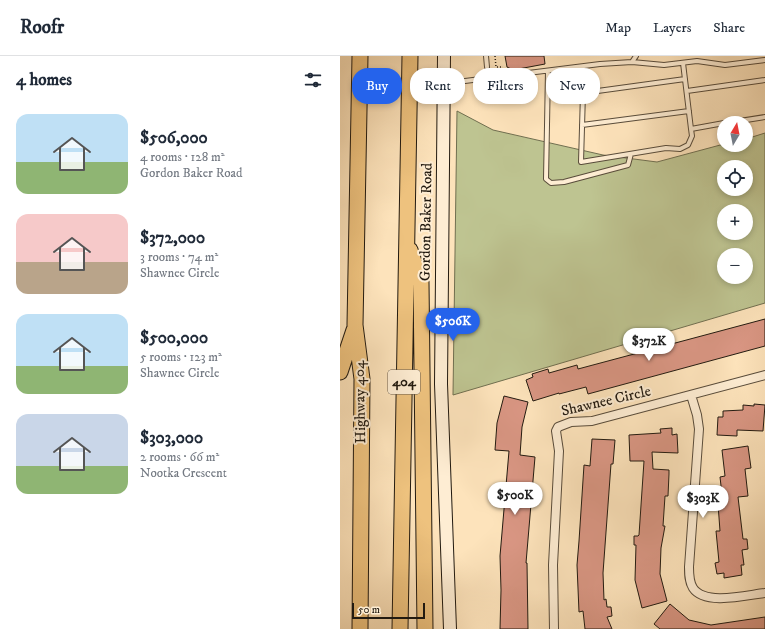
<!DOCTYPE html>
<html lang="en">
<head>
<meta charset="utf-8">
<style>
	:root { --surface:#fff; --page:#f6f6f7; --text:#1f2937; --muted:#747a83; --line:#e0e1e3; --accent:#2563eb }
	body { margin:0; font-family:"IM FELL DW Pica",serif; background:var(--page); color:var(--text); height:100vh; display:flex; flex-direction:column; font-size:15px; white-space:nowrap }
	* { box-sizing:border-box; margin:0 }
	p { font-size:13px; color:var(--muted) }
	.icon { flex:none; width:22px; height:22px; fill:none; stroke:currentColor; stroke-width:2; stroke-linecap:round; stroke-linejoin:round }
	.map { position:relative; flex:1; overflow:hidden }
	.drawer { display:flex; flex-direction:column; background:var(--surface); width:340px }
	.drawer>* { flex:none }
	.top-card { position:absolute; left:12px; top:12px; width:353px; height:36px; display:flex; gap:8px }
	.needle { width:26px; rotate:10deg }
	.buttons { position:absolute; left:377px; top:60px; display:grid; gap:8px }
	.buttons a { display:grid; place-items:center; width:36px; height:36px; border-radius:50%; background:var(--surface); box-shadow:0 2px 6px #0003; font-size:20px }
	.scale { position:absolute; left:12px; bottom:10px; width:73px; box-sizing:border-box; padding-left:4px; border:2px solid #221a10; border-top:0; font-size:11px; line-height:14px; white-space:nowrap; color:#221a10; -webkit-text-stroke:3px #feedd3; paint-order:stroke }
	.price { position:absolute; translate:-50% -34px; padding:0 9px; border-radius:14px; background:#fff; color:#222; font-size:13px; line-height:26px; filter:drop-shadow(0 1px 2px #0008) }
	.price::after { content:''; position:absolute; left:50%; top:24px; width:12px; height:9px; margin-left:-6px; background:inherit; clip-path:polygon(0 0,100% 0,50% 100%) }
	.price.selected { background:var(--accent); color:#fff }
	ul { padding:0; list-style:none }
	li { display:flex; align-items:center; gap:12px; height:100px; padding:0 16px }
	li span { display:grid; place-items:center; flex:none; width:112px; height:80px; border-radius:12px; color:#555 }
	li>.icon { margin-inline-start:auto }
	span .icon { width:48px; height:48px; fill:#fffc; stroke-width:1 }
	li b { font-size:17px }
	h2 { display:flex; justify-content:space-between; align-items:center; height:48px; padding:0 16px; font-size:17px }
	.tag { padding:0 14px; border-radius:16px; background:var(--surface); box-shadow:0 2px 6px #0003; font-size:14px; line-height:36px }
	.tag.selected { background:var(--accent); color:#fff }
	header { display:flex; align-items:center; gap:24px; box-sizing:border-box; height:56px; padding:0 20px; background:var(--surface); border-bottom:1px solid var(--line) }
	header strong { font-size:19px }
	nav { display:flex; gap:22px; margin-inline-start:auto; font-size:14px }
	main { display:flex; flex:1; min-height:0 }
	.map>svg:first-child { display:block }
</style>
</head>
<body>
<header>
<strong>Roofr</strong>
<nav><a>Map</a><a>Layers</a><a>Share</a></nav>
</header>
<main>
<section class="drawer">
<h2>4 homes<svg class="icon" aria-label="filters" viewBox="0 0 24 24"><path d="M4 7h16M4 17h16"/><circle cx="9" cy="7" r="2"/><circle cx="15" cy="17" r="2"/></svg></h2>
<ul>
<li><span style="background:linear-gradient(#bfe0f5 60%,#8fb573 0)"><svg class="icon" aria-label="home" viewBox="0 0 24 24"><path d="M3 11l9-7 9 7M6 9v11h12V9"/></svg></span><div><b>$506,000</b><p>4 rooms · 128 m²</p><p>Gordon Baker Road</p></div></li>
<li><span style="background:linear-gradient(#f6c9c9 60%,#b9a48a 0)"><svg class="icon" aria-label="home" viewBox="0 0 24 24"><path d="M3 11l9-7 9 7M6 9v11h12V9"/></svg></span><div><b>$372,000</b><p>3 rooms · 74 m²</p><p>Shawnee Circle</p></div></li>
<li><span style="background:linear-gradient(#bfe0f5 65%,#8fb573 0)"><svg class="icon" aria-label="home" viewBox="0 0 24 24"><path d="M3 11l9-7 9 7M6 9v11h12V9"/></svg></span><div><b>$500,000</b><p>5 rooms · 123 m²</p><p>Shawnee Circle</p></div></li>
<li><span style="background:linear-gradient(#c9d6e8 65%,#8fb573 0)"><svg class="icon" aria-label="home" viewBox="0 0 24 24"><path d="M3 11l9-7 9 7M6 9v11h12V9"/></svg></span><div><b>$303,000</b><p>2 rooms · 66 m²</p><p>Nootka Crescent</p></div></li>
</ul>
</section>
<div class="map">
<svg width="425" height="573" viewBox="0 0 425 573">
	<rect width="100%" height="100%" fill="#fde3bb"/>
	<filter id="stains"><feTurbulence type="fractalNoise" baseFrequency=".005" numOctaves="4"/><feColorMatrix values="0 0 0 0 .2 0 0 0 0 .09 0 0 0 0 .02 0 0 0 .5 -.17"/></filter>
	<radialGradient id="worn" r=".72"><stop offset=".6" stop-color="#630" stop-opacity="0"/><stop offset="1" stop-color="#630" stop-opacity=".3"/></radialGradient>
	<!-- green -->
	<path fill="#bec491" stroke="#706f50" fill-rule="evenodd" d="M117,55L153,74L263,99L317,106L384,88L406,89V83L425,77V247L113,339ZM384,111H406V133H384ZM384,155H406V177H384ZM384,199H406V221H384Z"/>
	<!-- building -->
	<path fill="#d99683" stroke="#221a10" d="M165,0H204L205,8L173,14L167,11Z
		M425,263V290L248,338L246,331L219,338V337L193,345L186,324L193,321L192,318L208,313L209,317L237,309L238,313Z
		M164,340L188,346L182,371L180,399L195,401L186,507H187L188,573H160L161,534L160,500L169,395L155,394L157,367Z
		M414,348L425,349L423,375L397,374V380L377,379L378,361H383V355L403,354V349L414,350Z
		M332,372V379L337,378L338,397L312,396L313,413L329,414V418L328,440H325L323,470H325L321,492L320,518L327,545L302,552L295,524L296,489H294V480H298L299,479L304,405H290L289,379L321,377L320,373Z
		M252,383L275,384L273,408H271L263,517L264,544L266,543L267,551H271L272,560L267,561L272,573H245L243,555L239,556L237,509L239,485L244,409L250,410Z
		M408,390L411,412L405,413L408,440L398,441L403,483H407L408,493L402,494L404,509H401L402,519L384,522V517L377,518L375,507L379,506L376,475H380L378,448L383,447L380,421L385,420L382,394Z
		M330,548L349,564L371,569L425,561V573H320L314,568Z"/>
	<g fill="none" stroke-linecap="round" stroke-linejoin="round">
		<defs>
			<path id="lane" d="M146,0L147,11
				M292,6L324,9L357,5L385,9L425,4
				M343,7L351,73L352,80L348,89L340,93L326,92L241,106L243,37L345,23
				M208,15L206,123L211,127L224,126L288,109L291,98
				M106,25H125L260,8L292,6L296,0
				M347,35L425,24
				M387,67L425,61
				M242,69L349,55
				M351,73L384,67"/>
			<path id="street" d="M351,339L357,359L359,373L349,511C349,518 349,526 353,532C365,550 407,539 425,537
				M214,573L213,509L219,395L216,375L218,371L231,366L252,365L425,319"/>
			<path id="secondary" d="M104,0L101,328L110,573"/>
			<path id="highway" d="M70,194L81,226L85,573
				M0,316L14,274
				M20,573L22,323L15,269L20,0
				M60,573L70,0"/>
		</defs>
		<!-- lane casing -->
		<use href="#lane" stroke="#594c3b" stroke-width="6"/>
		<!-- street casing -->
		<use href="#street" stroke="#594c3b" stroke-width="10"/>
		<!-- secondary casing -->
		<use href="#secondary" stroke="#221a10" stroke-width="14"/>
		<!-- highway casing -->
		<use href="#highway" stroke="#221a10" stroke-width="17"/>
		<!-- path -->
		<path stroke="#221a10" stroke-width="1.5" stroke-dasharray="1 2" stroke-linecap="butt" d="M155,0L156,11H163"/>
		<!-- lane -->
		<use href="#lane" stroke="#feedd3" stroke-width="4"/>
		<!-- street -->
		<use href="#street" stroke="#feedd3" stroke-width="8"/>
		<!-- secondary -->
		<use href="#secondary" stroke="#feedd3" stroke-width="12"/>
		<!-- highway -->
		<use href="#highway" stroke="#eec27e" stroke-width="15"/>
	</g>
	<g text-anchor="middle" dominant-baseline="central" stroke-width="4" stroke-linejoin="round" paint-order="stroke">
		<!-- shield labels -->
		<rect fill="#feedd3" stroke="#64594a" stroke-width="1" x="48" y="314" width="32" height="24" rx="3"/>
		<g font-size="14" font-weight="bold" fill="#221a10">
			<text x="64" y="326">404</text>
		</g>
		<!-- street labels -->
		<g font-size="15" fill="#221a10" stroke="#feedd3">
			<text transform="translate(86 166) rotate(-89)">Gordon Baker Road</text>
			<text transform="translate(266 345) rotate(-13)">Shawnee Circle</text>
			<text transform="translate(20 346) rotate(-91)">Highway 404</text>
		</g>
	</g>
	<rect width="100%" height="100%" filter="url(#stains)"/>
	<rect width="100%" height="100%" fill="url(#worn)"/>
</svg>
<div class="buttons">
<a><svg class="needle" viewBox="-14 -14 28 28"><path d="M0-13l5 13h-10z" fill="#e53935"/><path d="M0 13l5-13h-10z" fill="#747a83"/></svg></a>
<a><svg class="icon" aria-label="locate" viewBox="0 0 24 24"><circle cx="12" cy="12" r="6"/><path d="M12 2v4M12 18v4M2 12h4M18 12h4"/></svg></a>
<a>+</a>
<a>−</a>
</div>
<div class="scale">50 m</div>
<b class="price selected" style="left:113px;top:286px">$506K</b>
<b class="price" style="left:309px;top:306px">$372K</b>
<b class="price" style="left:175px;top:460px">$500K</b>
<b class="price" style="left:363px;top:463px">$303K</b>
<div class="top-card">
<a class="tag selected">Buy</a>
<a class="tag">Rent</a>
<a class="tag">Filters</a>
<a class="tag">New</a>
</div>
</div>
</main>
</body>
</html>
